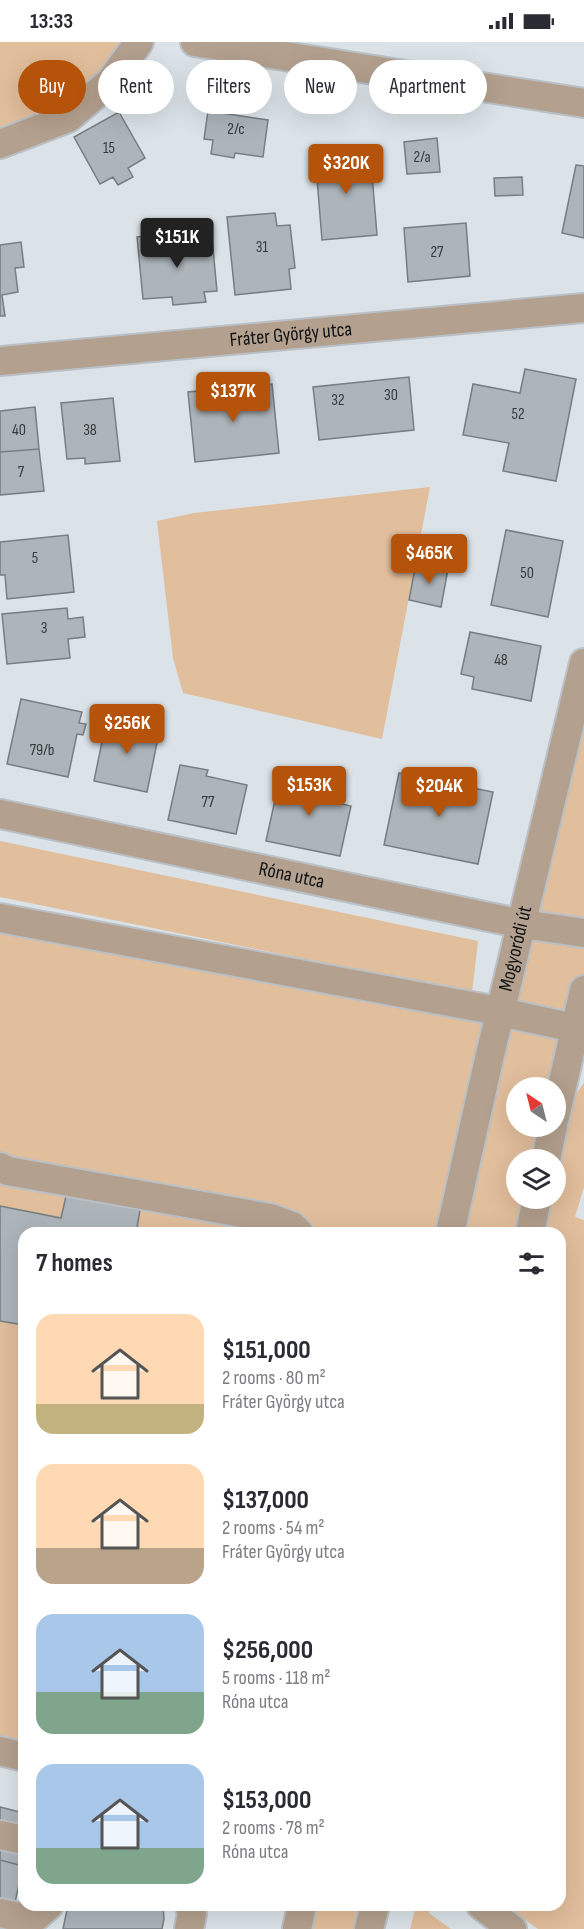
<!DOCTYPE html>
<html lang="en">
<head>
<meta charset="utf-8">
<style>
	:root { --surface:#fff; --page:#f7f7f7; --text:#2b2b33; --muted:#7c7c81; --accent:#b45309 }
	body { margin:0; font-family:"Sofia Sans Condensed",sans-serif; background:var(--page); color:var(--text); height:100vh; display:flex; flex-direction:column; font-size:22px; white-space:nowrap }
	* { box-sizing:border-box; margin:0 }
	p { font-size:20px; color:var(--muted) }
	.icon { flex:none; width:33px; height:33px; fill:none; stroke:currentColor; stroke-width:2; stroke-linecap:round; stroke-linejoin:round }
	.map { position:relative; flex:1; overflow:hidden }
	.sheet { position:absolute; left:18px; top:1185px; width:548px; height:684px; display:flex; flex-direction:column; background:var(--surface); border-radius:18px; box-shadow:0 6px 24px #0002 }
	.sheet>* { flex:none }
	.guide { position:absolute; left:18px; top:18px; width:549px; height:54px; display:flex; gap:12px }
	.needle { width:39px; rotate:325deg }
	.fabs { position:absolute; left:506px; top:1035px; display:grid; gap:12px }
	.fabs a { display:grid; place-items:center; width:60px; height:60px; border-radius:50%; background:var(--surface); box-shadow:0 6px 24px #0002; font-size:30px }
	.price { position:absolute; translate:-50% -51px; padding:0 14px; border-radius:6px; background:var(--accent); color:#fff; font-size:20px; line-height:39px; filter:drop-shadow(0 2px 3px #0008) }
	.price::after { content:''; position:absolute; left:50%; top:36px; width:18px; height:14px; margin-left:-9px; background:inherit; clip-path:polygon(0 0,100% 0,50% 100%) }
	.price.active { background:#222; color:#fff }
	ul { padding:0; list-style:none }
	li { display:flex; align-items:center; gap:18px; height:150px; padding:0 18px }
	li span { display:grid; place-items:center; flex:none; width:168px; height:120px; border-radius:18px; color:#555 }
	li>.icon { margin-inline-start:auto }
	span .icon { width:72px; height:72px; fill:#fffc; stroke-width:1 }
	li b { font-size:26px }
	h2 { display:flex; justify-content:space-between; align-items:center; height:72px; padding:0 18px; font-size:26px }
	.tag { padding:0 21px; border-radius:27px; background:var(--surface); box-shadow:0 6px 24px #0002; font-size:21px; line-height:54px }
	.tag.active { background:var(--accent); color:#fff }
	.status { display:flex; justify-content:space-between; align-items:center; height:42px; padding:0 30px; background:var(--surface); direction:ltr }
	.status svg { height:16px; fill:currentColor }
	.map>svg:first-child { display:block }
</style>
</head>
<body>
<div class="status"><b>13:33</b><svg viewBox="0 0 49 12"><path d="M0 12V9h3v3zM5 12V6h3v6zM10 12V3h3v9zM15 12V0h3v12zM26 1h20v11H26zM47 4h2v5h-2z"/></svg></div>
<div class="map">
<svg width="584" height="1887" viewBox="0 0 584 1887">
	<rect width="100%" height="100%" fill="#dbe3e8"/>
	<!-- green -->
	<path fill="#e1be9c" d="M0,0H114L122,1L98,34L56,66L0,85Z
		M430,445L382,697L183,651L173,616L157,479L194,471Z
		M584,621V948L555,1046H516V1084L553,1085L546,1117L516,1118V1156L537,1157L530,1191H24V1715L0,1709V876L500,970Z
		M0,799L478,899L472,951L0,855Z
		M584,1041V1145L575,1175L584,1178V1887H538L504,1863H560V1191H543L551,1157L555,1156C555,1128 564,1062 584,1041Z
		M302,1863H375L369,1887H297Z
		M416,1863H431L429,1871L451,1887H410Z"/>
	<!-- building -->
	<path fill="#adb5ba" stroke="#767e82" stroke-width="1.5" d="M208,69L268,78L263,115L235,111L234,116L211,112L213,98L204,97Z
		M119,70L145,116L128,126L133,135L118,143L113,135L100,142L74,95Z
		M437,96L440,130L407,132L404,100Z
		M370,108L377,193L322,198L315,112Z
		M576,123L584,124V196L562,191Z
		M522,135L523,153L495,154L494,136Z
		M275,171L277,184L290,183L295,226L289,227L291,247L235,253L227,175Z
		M466,181L470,234L408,240L404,186Z
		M167,192L168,201L212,196L217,249L204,250L206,260L173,263L172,255L143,257L137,195Z
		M21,200L24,225L15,226L18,250L2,253L5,274H0V203Z
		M525,327L576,337L556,439L503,429L509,401L463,393L473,342L520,351Z
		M409,335L414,388L319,398L313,345Z
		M272,342L279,411L195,420L188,350Z
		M113,356L120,419L85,422V416L67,417L61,361Z
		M35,365L39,407L0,410V369Z
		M39,407L44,449L0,453V410Z
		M506,488L563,499L548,575L491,563Z
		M68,493L74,550L7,557L5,533H0V500Z
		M416,521L448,527L441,565L409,558Z
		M67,566L68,577L83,575L85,595L68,597L70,616L7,622L2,572Z
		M470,590L541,604L531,659L472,647L474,635L461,632Z
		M21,657L82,670L79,681L86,682L83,693L77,692L68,735L7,722Z
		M107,675L160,686L147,750L94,739Z
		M180,723L208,728L206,734L247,743L236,792L168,778Z
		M399,731L493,750L478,822L384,803Z
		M280,735L341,747L338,761L351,764L340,814L266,799Z
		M66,1154L140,1168L136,1191H24V1283L0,1279V1164L61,1176Z
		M0,1765L24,1771L23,1824L0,1818Z
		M0,1818L23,1824L14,1865L0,1862Z
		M68,1863H163L164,1877L162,1887H63Z"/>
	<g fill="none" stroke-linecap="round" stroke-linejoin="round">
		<defs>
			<g id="minor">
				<path d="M195,0L584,61"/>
				<path d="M0,102L68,76L110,40L139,0"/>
				<path id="s1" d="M0,319L584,266"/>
				<path id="s2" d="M0,772L522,882L584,891"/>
				<path d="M0,876L482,966L584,988"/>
				<path d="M555,1075L584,948"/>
				<path d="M546,1118L553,1084"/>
				<path d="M0,1125L8,1129L270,1176L292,1184L299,1191"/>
				<path id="s3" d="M450,1191L489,1017L584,621"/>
				<path d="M530,1191L537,1156"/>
				<path d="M0,1709L24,1715"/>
				<path d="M0,1793L24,1798"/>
				<path d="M481,1863L512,1887"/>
				<path d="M0,1871L32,1878L49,1863"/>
				<path d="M189,1887L192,1872L190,1863"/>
				<path d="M297,1887L302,1863"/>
				<path d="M369,1887L375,1863"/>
			</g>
		</defs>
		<!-- minor casing -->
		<use href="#minor" stroke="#bac1c6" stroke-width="32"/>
		<!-- minor -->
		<use href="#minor" stroke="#b4a08e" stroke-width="28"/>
	</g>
	<g text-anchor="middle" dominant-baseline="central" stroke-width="4.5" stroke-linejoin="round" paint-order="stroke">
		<!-- number labels -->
		<g font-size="16" fill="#363a3d">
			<text x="236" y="87">2/c</text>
			<text x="109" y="106">15</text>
			<text x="422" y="115">2/a</text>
			<text x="262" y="205">31</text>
			<text x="437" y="210">27</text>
			<text x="391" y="353">30</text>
			<text x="338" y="358">32</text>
			<text x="518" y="372">52</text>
			<text x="19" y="388">40</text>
			<text x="90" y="388">38</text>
			<text x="21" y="430">7</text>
			<text x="35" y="516">5</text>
			<text x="527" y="531">50</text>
			<text x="44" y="586">3</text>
			<text x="501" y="618">48</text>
			<text x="42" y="708">79/b</text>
			<text x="208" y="760">77</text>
		</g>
		<!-- street labels -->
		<g font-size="20" fill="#0e1113" stroke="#e8f1f6">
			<text stroke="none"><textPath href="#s1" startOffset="292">Fráter György utca</textPath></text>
			<text stroke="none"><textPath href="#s2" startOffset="298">Róna utca</textPath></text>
			<text stroke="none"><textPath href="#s3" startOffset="292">Mogyoródi út</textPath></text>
		</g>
	</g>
</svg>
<div class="fabs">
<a><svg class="needle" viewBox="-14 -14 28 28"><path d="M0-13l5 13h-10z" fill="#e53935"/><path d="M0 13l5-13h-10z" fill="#7c7c81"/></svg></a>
<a><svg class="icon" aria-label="layers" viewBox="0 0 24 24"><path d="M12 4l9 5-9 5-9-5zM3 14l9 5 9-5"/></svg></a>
</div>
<b class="price" style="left:346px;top:153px">$320K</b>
<b class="price active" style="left:177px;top:227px">$151K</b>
<b class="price" style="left:233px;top:381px">$137K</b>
<b class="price" style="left:429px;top:543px">$465K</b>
<b class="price" style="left:127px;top:713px">$256K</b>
<b class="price" style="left:309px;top:775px">$153K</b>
<b class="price" style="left:439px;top:776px">$204K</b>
<div class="guide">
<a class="tag active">Buy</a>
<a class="tag">Rent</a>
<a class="tag">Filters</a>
<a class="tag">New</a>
<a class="tag">Apartment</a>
</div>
<section class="sheet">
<h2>7 homes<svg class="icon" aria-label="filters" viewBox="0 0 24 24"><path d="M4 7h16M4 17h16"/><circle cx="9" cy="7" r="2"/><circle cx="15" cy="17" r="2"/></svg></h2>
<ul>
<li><span style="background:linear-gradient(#ffd9b3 75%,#c2b280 0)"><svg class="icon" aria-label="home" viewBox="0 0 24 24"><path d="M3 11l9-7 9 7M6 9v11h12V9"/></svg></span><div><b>$151,000</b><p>2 rooms · 80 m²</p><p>Fráter György utca</p></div></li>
<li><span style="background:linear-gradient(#ffd9b3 70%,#b9a48a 0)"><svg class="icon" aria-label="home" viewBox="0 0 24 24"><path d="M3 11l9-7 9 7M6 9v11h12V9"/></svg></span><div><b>$137,000</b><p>2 rooms · 54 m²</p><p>Fráter György utca</p></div></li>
<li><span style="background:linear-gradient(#a9c7e8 65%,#7fa58c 0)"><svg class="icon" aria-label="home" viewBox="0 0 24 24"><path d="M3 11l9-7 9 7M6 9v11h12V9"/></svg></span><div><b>$256,000</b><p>5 rooms · 118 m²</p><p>Róna utca</p></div></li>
<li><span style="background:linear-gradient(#a9c7e8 70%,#7fa58c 0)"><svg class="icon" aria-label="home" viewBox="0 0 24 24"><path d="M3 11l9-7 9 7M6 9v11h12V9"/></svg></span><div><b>$153,000</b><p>2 rooms · 78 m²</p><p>Róna utca</p></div></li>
</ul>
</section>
</div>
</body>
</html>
